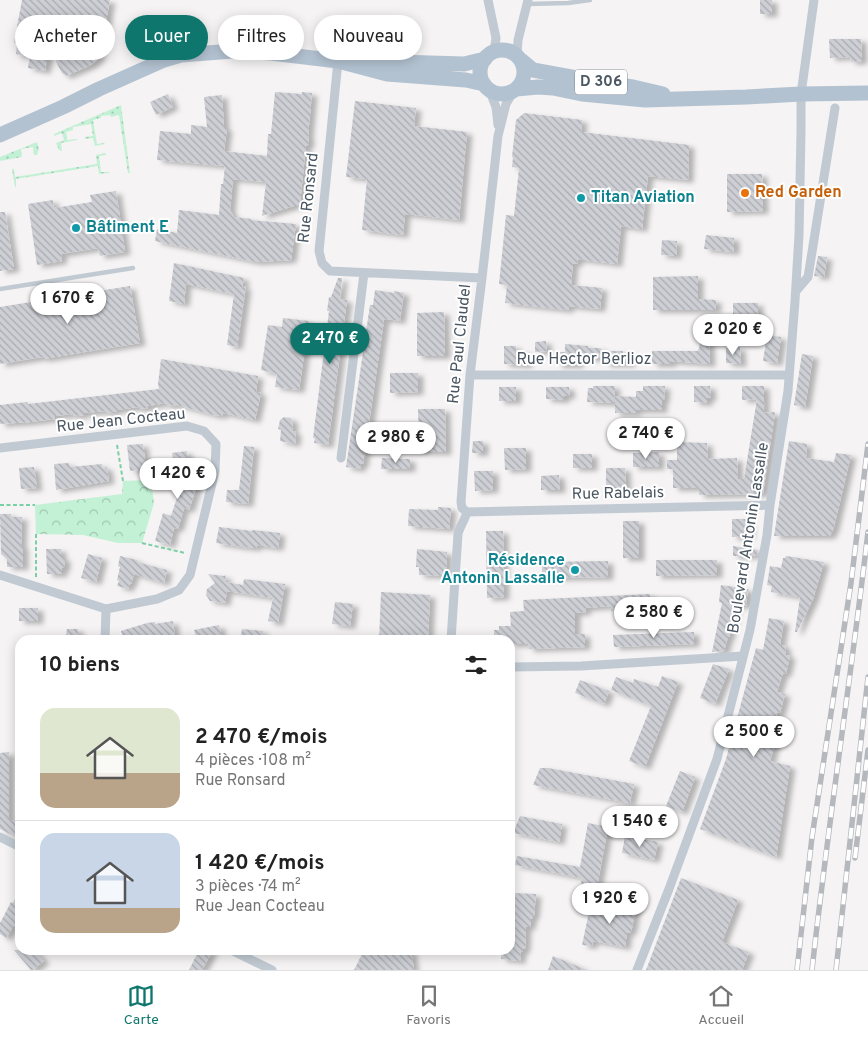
<!DOCTYPE html>
<html lang="fr">
<head>
<meta charset="utf-8">
<style>
	:root { --surface:#fff; --page:#f6f6f6; --text:#222; --muted:#767676; --line:#e0e0e0; --accent:#0f766e }
	body { margin:0; font-family:Overpass,sans-serif; background:var(--page); color:var(--text); height:100vh; display:flex; flex-direction:column; font-size:19px; white-space:nowrap }
	* { box-sizing:border-box; margin:0 }
	p { font-size:16px; color:var(--muted) }
	.icon { flex:none; width:28px; height:28px; fill:none; stroke:currentColor; stroke-width:2; stroke-linecap:round; stroke-linejoin:round }
	.map { position:relative; flex:1; overflow:hidden }
	.panel { position:absolute; left:15px; top:635px; width:500px; height:320px; display:flex; flex-direction:column; background:var(--surface); border-radius:15px; box-shadow:0 2px 12px #0003 }
	.panel>* { flex:none }
	.banner { position:absolute; left:15px; top:15px; width:500px; height:45px; display:flex; gap:10px }
	.price { position:absolute; translate:-50% -42px; padding:0 11px; border-radius:18px; background:#fff; color:#222; font-size:16px; line-height:32px; filter:drop-shadow(0 1px 2px #0008) }
	.price::after { content:''; position:absolute; left:50%; top:30px; width:15px; height:11px; margin-left:-8px; background:inherit; clip-path:polygon(0 0,100% 0,50% 100%) }
	.price.selected { background:var(--accent); color:#fff }
	ul { padding:0; list-style:none }
	li { display:flex; align-items:center; gap:15px; height:125px; padding:0 25px }
	li+li { border-top:1px solid var(--line) }
	li span { display:grid; place-items:center; flex:none; width:140px; height:100px; border-radius:15px; color:#555 }
	li>.icon { margin-inline-start:auto }
	span .icon { width:60px; height:60px; fill:#fffc; stroke-width:1 }
	li b { font-size:21px }
	h2 { display:flex; justify-content:space-between; align-items:center; height:60px; padding:0 25px; font-size:21px }
	.chip { padding:0 18px; border-radius:22px; background:var(--surface); box-shadow:0 2px 12px #0003; font-size:18px; line-height:45px }
	.chip.selected { background:var(--accent); color:#fff }
	.tabs { display:flex; justify-content:space-around; align-items:center; height:70px; border-top:1px solid var(--line); background:var(--surface); font-size:14px; color:var(--muted) }
	.tabs a { display:grid; justify-items:center; gap:2px }
	.tabs .selected { color:var(--accent) }
	.map>svg:first-child { display:block }
</style>
</head>
<body>
<div class="map">
<svg width="868" height="970" viewBox="0 0 868 970">
	<defs>
		<pattern id="grass-dots" width="8" height="8" patternUnits="userSpaceOnUse" patternTransform="scale(1.25)"><rect width="8" height="8" fill="#c3f1d5"/><path d="M2 2h.1M6 6h.1" fill="none" stroke="#a0c6b0" stroke-width="1.8" stroke-linecap="round"/></pattern>
		<pattern id="park-crowns" width="20" height="18" patternUnits="userSpaceOnUse" patternTransform="scale(1.25)"><rect width="20" height="18" fill="#c3f1d5"/><path d="M2 6a3 3 0 1 1 6 0M12 15a3 3 0 1 1 6 0" fill="none" stroke="#a0c6b0"/></pattern>
		<pattern id="building-back-hatch" width="6" height="6" patternUnits="userSpaceOnUse" patternTransform="scale(1.25)"><rect width="6" height="6" fill="#cdcfd5"/><path d="M-1 5l2 2M0 0l6 6M5-1l2 2" fill="none" stroke="#a8abb0"/></pattern>
		<filter id="shadow"><feDropShadow dx="5.5" dy="3" stdDeviation="2.5" flood-color="#0004"/></filter>
	</defs>
	<rect width="100%" height="100%" fill="#f5f3f3"/>
	<!-- grass -->
	<path fill="url(#grass-dots)" d="M121,105L130,173H128L119,115L111,117L110,115L101,116V118L93,120L97,144L104,143L105,144L95,146L93,138L85,139V137L93,136L91,124L73,127V130L66,132L67,140L77,139V140L61,143L62,151L59,150L56,143L64,140L62,133L54,136V134Z
		M37,142L39,149L37,155H34L33,147L21,149L22,157L0,161V157Z
		M106,153V155L99,156L101,172H109V173L99,174L98,166L16,179V187H15L12,169H14L15,177L97,164L96,155Z"/>
	<!-- park -->
	<path fill="url(#park-crowns)" d="M151,480L154,503L142,543H118L83,535L36,534L35,505L122,494L123,481Z"/>
	<!-- building -->
	<path fill="url(#building-back-hatch)" filter="url(#shadow)" d="M22,0H110L99,58L91,65L66,76L62,73L49,48L45,71L28,68L30,56L16,54L17,43H14Z
		M760,0H772V14H760Z
		M829,39H861L862,61L851,62L850,57L830,58Z
		M275,92L302,94V92L312,93L308,136L309,138V144L306,146L300,203L297,206H294L262,216L266,182L233,179L230,210L234,217L252,219L250,220L296,224L291,260L256,262L155,241L157,229L177,233L179,210L219,215L221,184H223L225,166L157,160L160,131L191,134V125L207,127L204,97L222,95L224,128H227L224,151L267,156L268,134H271Z
		M168,94L173,107L156,115L150,102Z
		M355,101L416,108L414,126L467,132L459,220L405,214L403,235L362,230L367,179L346,177Z
		M524,113L582,120L581,132L689,145L688,180L648,176L642,229L621,226L617,264L578,259L577,264L573,263L571,285L602,288L600,309L569,306L568,310L505,303L507,285L499,284L506,215L514,216L519,168L512,167L513,157H512L516,120Z
		M727,174H762L763,211L727,212Z
		M116,191L125,252L100,256L98,248L61,254L62,261L37,265L28,204L53,200L54,208L92,202L90,195Z
		M0,212H5L14,269L0,271Z
		M706,235L734,238V252L704,249Z
		M662,240L677,241L676,256L661,255Z
		M818,256L827,257L824,277L814,276Z
		M174,263L244,278L242,288L246,286L237,347L227,345L234,294L186,284L184,304L169,301Z
		M698,276V299L716,300V310H653V277Z
		M338,278H342L340,299L347,300L328,445L314,443L315,438H313L329,311H327L329,297H331Z
		M130,286L140,343L43,359V357L0,364V307Z
		M375,290L394,293V291L404,293L400,321L386,319V320H384L363,464H361L360,469L346,467L370,305H373Z
		M733,303H758V316H733Z
		M444,312L445,356H417V313Z
		M283,318L309,321L299,390L275,387L277,374L261,370L268,325L282,327Z
		M767,335L781,337L777,363L763,361Z
		M546,341L547,351L535,352V342Z
		M700,341H709L710,364L671,361V364H652V351H698V349H699Z
		M565,344L588,346V348H600L604,351H623V354H630V364H605V358H578V365H557V352H565Z
		M504,346H516V352L527,351V365L504,364Z
		M740,347L741,364L726,363V348Z
		M802,354L813,356L805,407L794,405Z
		M161,359L258,376L256,392L261,393L255,420L223,413L222,416L217,415V416L177,405L166,406V403L148,406V408L138,409V407L117,410V411L106,413V411L84,413V415L74,416L73,414L55,416V419L30,422L0,424V405L27,402L28,404L159,389L158,384Z
		M390,373H418V392L390,393Z
		M593,386H615L614,403L587,402L588,388H593Z
		M643,386H665L664,400H662V410H636V413H615V396L636,397V391H643Z
		M694,386H710L711,398H707V403L694,402Z
		M742,386H764V413L775,412L763,494L699,495V488H673V469H667V460H677V442L707,443L708,459L737,458L738,479H744L757,399L742,400Z
		M499,387H516V401H499Z
		M546,387H569L570,396H564V400L546,399Z
		M418,409H445L446,452H419Z
		M284,417L290,418L293,422L292,431L296,432L295,444L280,441L281,430L278,429L280,420Z
		M473,441H483V453H472Z
		M789,441L807,444L806,458L834,462L836,453L851,455L834,527L830,536H774Z
		M143,444L146,469L130,471L127,445Z
		M244,446L254,447L248,504L226,502L227,490H239Z
		M504,448H526V469L505,470Z
		M187,451L191,484L197,485L189,510L184,508L178,529L174,528L170,545L155,541L163,513L171,516L185,473L176,474L172,453Z
		M659,452V467H633V453Z
		M573,454H592V468H573Z
		M382,458L410,459V469H381Z
		M69,463L70,467L102,464V468L107,467L109,481L56,490L54,464Z
		M34,467L37,488L21,489L19,468Z
		M606,468H625L626,489H606Z
		M474,471H493V490L475,491Z
		M559,475L560,490H541V476Z
		M438,507L451,508L449,529L408,526L409,509L438,510Z
		M0,514H11V517H22L21,546H23V567H7V559L1,554Z
		M732,519H749V536L732,537Z
		M623,521H639V558H623Z
		M219,527L252,531L253,530L280,533L278,548L257,545L256,548L243,547L216,543Z
		M486,531H503L504,597L487,598Z
		M733,546L758,550L757,556H733Z
		M46,549H61V558H65V568H62V574H47Z
		M417,549L447,552L446,576L419,575V567H416Z
		M88,554L102,558L96,582L81,578Z
		M120,556L137,560V562L167,570L164,583L134,574L131,584L130,583L128,589L117,586L119,581L117,580L120,567L118,566Z
		M786,556L824,562L813,599L797,632H795L800,597L771,592L772,586L767,585L770,566L781,568L783,558H785Z
		M656,560H717V575L656,576Z
		M608,561V577L542,578V562Z
		M208,574L224,576L226,575L225,582L243,585L244,579L285,584L278,623L268,621L273,598L227,591L225,603L210,601L206,595L207,589L215,583Z
		M721,585L748,589L746,606L736,605L729,637H728L724,651L712,652L722,603L719,602Z
		M381,592L430,595L428,640H379Z
		M650,594L651,609L631,610V609L611,611V606L585,608L586,612L575,613V634H585V647L529,649L528,644H510V640H494V630H499V626H511L510,612L524,611L523,600Z
		M335,602L353,604L350,626L332,624Z
		M19,608H38V621H19Z
		M769,618L784,621L780,645H785L786,655L790,656L786,674L783,673L777,692L785,694L780,713H777L771,734L777,735L770,761L790,766L776,857L700,829L726,759L756,648L763,650Z
		M173,621L175,637L155,640H124L121,631L147,623L155,622V624Z
		M219,625L222,639L217,640H197L194,630Z
		M67,629H78L79,640H65Z
		M242,629L263,631V640H240Z
		M694,632V644L614,647L613,635Z
		M713,664L729,669L715,704L700,698Z
		M662,676L678,682L645,767L629,761L651,706L611,690L616,677L633,683L634,679L658,687Z
		M580,680L609,691L604,704L575,693Z
		M9,752V820H20V839L0,829V753Z
		M540,768H548L634,784L630,803L533,785Z
		M680,771L695,777L682,812L666,806Z
		M520,816L562,824L559,842L513,833Z
		M588,823L608,827L594,904L577,901L582,878L515,865L517,856L580,867Z
		M625,836L658,842L654,860L622,853Z
		M681,878L738,900L722,942L749,952L742,970H646Z
		M20,890V929L14,925L6,938L0,934V923L11,902L13,903Z
		M514,893L536,894L534,916L533,915L532,919H531L530,927H526L525,949H523V952H521L520,961L501,959L502,950H510V925L512,926Z
		M612,900L636,905L632,928L630,933L627,932L625,947L593,941L592,946L582,945L589,912L608,916Z
		M14,950H34L44,961L33,970H31Z
		M199,950H213L202,970H189Z
		M364,950H379L380,955L411,950L414,970H354Z
		M553,956L587,970H548Z"/>
	<g fill="none" stroke-linecap="round" stroke-linejoin="round">
		<!-- path -->
		<path stroke="#7ad0a6" stroke-width="2" stroke-dasharray="4 2.5" stroke-linecap="butt" d="M117,445L123,481
			M0,505H35
			M142,543L185,553
			M36,577V534"/>
		<!-- service -->
		<path stroke="#c1cad2" stroke-width="4.5" d="M527,4L568,3L590,0
			M0,289L133,268"/>
		<!-- minor -->
		<path stroke="#c1cad2" stroke-width="9" d="M488,0L496,38L494,52
			M517,56L518,40L528,0
			M338,61L319,251L322,263L330,271L482,278
			M489,89L496,107L498,125
			M796,291L808,277L835,108
			M470,375H789
			M0,448L187,426L204,431L216,444L215,471L190,575L179,590L157,599L106,609L0,575
			M341,458L364,273
			M467,512L462,508L461,502L470,375L482,278L498,136L506,104L513,92
			M467,512L770,505
			M105,640L106,609
			M451,640L458,534C460,526 465,520 467,512
			M510,667L581,666L743,656
			M0,837L20,847
			M231,950L272,970
			M637,970L669,889L717,759L750,630L767,535L770,505L788,391L795,301L799,235L801,132V94L814,0"/>
		<!-- primary -->
		<path stroke="#b3c2d1" stroke-width="15" d="M480 72a22 22 0 1 1 44 0a22 22 0 1 1-44 0Z
			M521,60L533,70L604,83L633,87L663,94
			M362,61L464,64L485,59
			M516,89L538,87L553,88L582,94L645,100L746,97L801,94L868,93
			M0,135L63,107L99,89L164,60L181,55L233,51L271,53L338,61L387,74L466,80L484,84"/>
		<defs>
			<path id="rail" d="M855,858L868,750
				M797,970L812,837L851,583L868,444
				M812,970C828,824 851,678 868,532
				M836,970L868,677"/>
		</defs>
		<!-- rail casing -->
		<use href="#rail" stroke="#b5b8bd" stroke-width="5.5"/>
		<!-- rail -->
		<use href="#rail" stroke="#fff" stroke-width="4" stroke-dasharray="11" stroke-linecap="butt"/>
	</g>
	<!-- markers -->
	<circle fill="#e8710a" stroke="#fff" stroke-width="2" cx="745" cy="193" r="5"/>
	<g fill="#0f9aa8" stroke="#fff" stroke-width="2">
		<circle cx="581" cy="198" r="5"/>
		<circle cx="76" cy="228" r="5"/>
		<circle cx="575" cy="570" r="5"/>
	</g>
	<g text-anchor="middle" dominant-baseline="central" stroke-width="4" stroke-linejoin="round" paint-order="stroke">
		<!-- shield labels -->
		<rect fill="#fff" stroke="#808990" stroke-width="1" x="575" y="69.5" width="52" height="25" rx="4"/>
		<g font-size="15" font-weight="bold" fill="#4a5661">
			<text x="601" y="82">D 306</text>
		</g>
		<!-- food labels -->
		<g font-size="16" font-weight="bold" fill="#c56008" stroke="#fff" text-anchor="start">
			<text x="755" y="193">Red Garden</text>
		</g>
		<!-- street labels -->
		<g font-size="16" fill="#4a5661" stroke="#fff">
			<text transform="translate(309 198) rotate(-84)">Rue Ronsard</text>
			<text transform="translate(460 344) rotate(-84)">Rue Paul Claudel</text>
			<text x="584" y="360">Rue Hector Berlioz</text>
			<text transform="translate(121 421) rotate(-6)">Rue Jean Cocteau</text>
			<text transform="translate(618 494) rotate(-1)">Rue Rabelais</text>
			<text transform="translate(749 538) rotate(-81)">Boulevard Antonin Lassalle</text>
		</g>
		<!-- culture labels -->
		<g font-size="16" font-weight="bold" fill="#0d838f" stroke="#fff" text-anchor="start">
			<text x="591" y="198">Titan Aviation</text>
			<text x="86" y="228">Bâtiment E</text>
			<text x="565" y="561" text-anchor="end">Résidence<tspan x="565" dy="18">Antonin Lassalle</tspan></text>
		</g>
	</g>
</svg>
<b class="price" style="left:68px;top:325px">1 670 €</b>
<b class="price" style="left:733px;top:356px">2 020 €</b>
<b class="price selected" style="left:330px;top:365px">2 470 €</b>
<b class="price" style="left:646px;top:460px">2 740 €</b>
<b class="price" style="left:396px;top:464px">2 980 €</b>
<b class="price" style="left:178px;top:500px">1 420 €</b>
<b class="price" style="left:654px;top:639px">2 580 €</b>
<b class="price" style="left:754px;top:758px">2 500 €</b>
<b class="price" style="left:640px;top:848px">1 540 €</b>
<b class="price" style="left:610px;top:925px">1 920 €</b>
<div class="banner">
<a class="chip">Acheter</a>
<a class="chip selected">Louer</a>
<a class="chip">Filtres</a>
<a class="chip">Nouveau</a>
</div>
<section class="panel">
<h2>10 biens<svg class="icon" aria-label="filters" viewBox="0 0 24 24"><path d="M4 7h16M4 17h16"/><circle cx="9" cy="7" r="2"/><circle cx="15" cy="17" r="2"/></svg></h2>
<ul>
<li><span style="background:linear-gradient(#dfe7d0 65%,#b9a48a 0)"><svg class="icon" aria-label="home" viewBox="0 0 24 24"><path d="M3 11l9-7 9 7M6 9v11h12V9"/></svg></span><div><b>2 470 €/mois</b><p>4 pièces · 108 m²</p><p>Rue Ronsard</p></div></li>
<li><span style="background:linear-gradient(#c9d6e8 75%,#b9a48a 0)"><svg class="icon" aria-label="home" viewBox="0 0 24 24"><path d="M3 11l9-7 9 7M6 9v11h12V9"/></svg></span><div><b>1 420 €/mois</b><p>3 pièces · 74 m²</p><p>Rue Jean Cocteau</p></div></li>
</ul>
</section>
</div>
<nav class="tabs">
<a class="selected"><svg class="icon" aria-label="map" viewBox="0 0 24 24"><path d="M3 6l6-2 6 2 6-2v14l-6 2-6-2-6 2zM9 4v14M15 6v14"/></svg>Carte</a>
<a><svg class="icon" aria-label="saved" viewBox="0 0 24 24"><path d="M7 4h10v16l-5-4-5 4z"/></svg>Favoris</a>
<a><svg class="icon" aria-label="home" viewBox="0 0 24 24"><path d="M3 11l9-7 9 7M6 9v11h12V9"/></svg>Accueil</a>
</nav>
</body>
</html>
